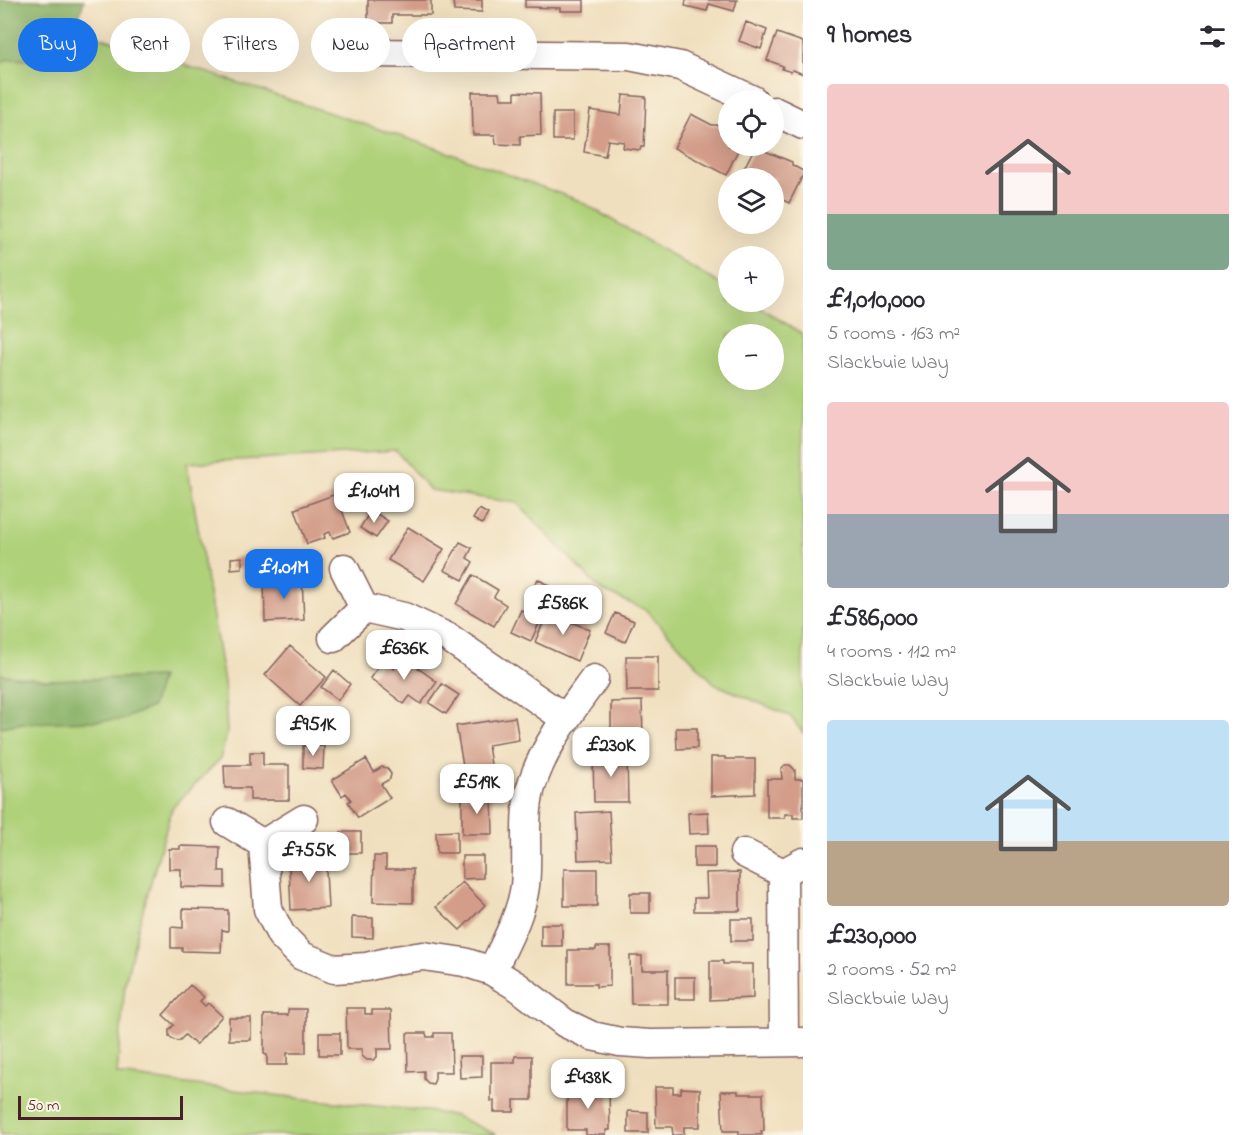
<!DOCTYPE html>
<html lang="en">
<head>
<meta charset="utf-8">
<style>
	:root { --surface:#fff; --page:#f2f2f3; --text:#2b2b33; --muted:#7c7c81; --accent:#1a73e8 }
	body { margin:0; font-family:"Indie Flower",sans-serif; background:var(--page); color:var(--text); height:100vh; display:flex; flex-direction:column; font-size:22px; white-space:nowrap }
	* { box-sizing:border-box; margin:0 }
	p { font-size:20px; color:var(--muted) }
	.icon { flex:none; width:33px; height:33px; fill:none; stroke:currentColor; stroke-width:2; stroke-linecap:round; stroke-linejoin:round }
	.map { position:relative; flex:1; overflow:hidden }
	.sheet { display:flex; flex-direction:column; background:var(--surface); width:450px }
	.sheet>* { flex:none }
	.guide { position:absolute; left:18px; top:18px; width:570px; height:54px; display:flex; gap:12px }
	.tools { position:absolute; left:718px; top:90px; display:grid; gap:12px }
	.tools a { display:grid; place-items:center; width:66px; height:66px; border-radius:50%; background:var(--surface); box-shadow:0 6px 24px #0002; font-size:30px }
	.scale { position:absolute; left:18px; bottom:15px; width:165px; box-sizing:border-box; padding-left:6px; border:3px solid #4a1f2b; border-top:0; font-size:16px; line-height:21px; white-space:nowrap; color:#4a1f2b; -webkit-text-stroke:4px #fcf5e5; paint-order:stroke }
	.price { position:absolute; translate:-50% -51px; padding:0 14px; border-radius:12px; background:#fff; color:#222; font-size:20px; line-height:39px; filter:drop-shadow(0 2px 3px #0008) }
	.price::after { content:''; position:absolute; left:50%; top:36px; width:18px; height:14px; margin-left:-9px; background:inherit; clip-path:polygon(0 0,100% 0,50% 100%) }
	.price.on { background:var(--accent); color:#fff }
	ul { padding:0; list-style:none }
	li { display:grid; align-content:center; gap:12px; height:318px; padding:0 24px }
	li span { display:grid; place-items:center; height:186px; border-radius:6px; color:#555 }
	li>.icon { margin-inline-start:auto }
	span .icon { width:108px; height:108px; fill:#fffc; stroke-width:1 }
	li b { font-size:26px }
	h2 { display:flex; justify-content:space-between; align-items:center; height:72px; padding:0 24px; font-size:26px }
	.pill { padding:0 21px; border-radius:27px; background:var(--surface); box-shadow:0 6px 24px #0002; font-size:21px; line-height:54px }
	.pill.on { background:var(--accent); color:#fff }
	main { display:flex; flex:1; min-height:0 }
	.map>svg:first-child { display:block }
</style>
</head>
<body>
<main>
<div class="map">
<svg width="803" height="1135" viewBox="0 0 803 1135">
	<rect width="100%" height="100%" fill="#fcf5e5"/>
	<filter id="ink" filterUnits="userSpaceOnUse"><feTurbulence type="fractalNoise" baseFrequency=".0167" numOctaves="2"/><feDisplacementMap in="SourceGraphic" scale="12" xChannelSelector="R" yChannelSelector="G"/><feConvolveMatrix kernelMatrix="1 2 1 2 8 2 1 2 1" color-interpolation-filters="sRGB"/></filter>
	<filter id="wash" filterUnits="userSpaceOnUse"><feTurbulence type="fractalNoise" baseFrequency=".008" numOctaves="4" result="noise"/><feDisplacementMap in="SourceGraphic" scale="24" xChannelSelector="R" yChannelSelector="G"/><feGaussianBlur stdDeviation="1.35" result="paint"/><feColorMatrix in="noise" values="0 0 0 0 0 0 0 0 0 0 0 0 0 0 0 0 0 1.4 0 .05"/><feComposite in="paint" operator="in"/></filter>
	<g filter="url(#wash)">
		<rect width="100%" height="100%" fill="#f0dfbe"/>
		<!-- green -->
		<path fill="#afd179" stroke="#7c7852" stroke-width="1.5" fill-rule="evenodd" d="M0,4L436,148L580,201L729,289V302H751L803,334V733L790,716L715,684L646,610L601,590L517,503L430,490L396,451L187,463L224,682L227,732L220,759L172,808L139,924L125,983L117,1075L314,1100L427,1111L456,1116L497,1135H0ZM729,334H774V380H729Z"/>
		<!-- forest -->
		<path fill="#8bb369" stroke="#6a694a" stroke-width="1.5" d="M0,0H84L66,63L9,59L0,64Z
			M0,674L47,680L161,677L152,707L121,720L23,723L0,727Z"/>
		<g id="blocks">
			<!-- building -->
			<path fill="#d39d8a" d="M368,0H431V15H392V23H368Z
				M453,0H482V12L454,11Z
				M525,0H584V11H560V8L525,7Z
				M686,0H737L734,11L709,4L707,11L685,6Z
				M746,22L767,30L761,49L739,41Z
				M777,33L803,42V74L793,70L791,72L782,69L783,66L767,60Z
				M472,92H500L501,99H515V92L540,93L541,135L520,136V145L496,144L495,135H473Z
				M623,95L646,97L644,147H641L640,150L623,148L624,142L608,140L605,156L584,152L590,110L621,115Z
				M553,113H573V140H553Z
				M691,114L712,125H725L729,130V146H740L726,175L674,148Z
				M755,147L792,162V165L803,171V175L789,203L777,197L774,203V178H739Z
				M336,494L350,532L333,538L330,532L324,534L325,538L307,544L295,509Z
				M479,509L488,514L482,524L473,519Z
				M371,510L388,521L376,538L360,528Z
				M408,527L444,549L424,581L388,560Z
				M460,542L472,548L467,558L473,562L463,580L444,570Z
				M242,557V568L231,569V558Z
				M473,575L498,590L494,597L506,605L494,626L456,604Z
				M302,578L304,620L265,622L264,579Z
				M538,579L549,586L543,596L532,589Z
				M521,610L541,619L531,641L511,632Z
				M548,612L590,630L577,661L535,642Z
				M615,613L634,621L625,642L606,633Z
				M290,646L326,677L300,706L265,675Z
				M626,656H658V691H627Z
				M403,657L437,682L421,704L410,696L404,704L370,678L383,661L394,669Z
				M334,670L350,684L338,700L321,687Z
				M442,684L459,695L446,714L429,703Z
				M642,701L643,739H611V702Z
				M515,717L519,740L488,745L494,784L467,788L456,726Z
				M676,728H697V748L677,749Z
				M303,746H324L323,769L303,768Z
				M250,752H263V765H289V800H250V788H225L224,765H250Z
				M627,754L628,802H594L593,755Z
				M711,757H725V759H755V794L711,796Z
				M366,759L374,772L382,767L387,768L391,774L390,779L381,784L390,798L358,818L348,802L351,800L346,793L342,796L332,780Z
				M785,765H790L795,770V779H803V818H793V814H785V818H767V779H782L781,769Z
				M492,796L493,834H462V797Z
				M609,811L612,859L578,860L576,813Z
				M708,812L709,833L689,834L688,813Z
				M457,831V853H437L436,832Z
				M341,832H361V853H341Z
				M180,846L220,847L219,871H225V888L181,887V869H169V849H180Z
				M694,846H715V867H694Z
				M325,852L328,908L291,910L289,867H302V853Z
				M374,856H386V869H413V903L373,902Z
				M462,856H483V878L462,879Z
				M564,869H597V906H564Z
				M740,872V911H694V898H707L706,873Z
				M462,882L485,905L460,930L436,907Z
				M630,893H650V913H630Z
				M183,909L228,910V931L222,930L221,952L182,951V948H171V927L183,928Z
				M352,917L373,918V938L352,937Z
				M731,919H753V941H731Z
				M541,924H562V946H541Z
				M596,947H610V986L596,987V984H568V950H596Z
				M630,956H642V970H668V1004H631Z
				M710,961H723V964H753V998L710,1000Z
				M675,977H695V999H675Z
				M190,985L204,997L200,1001L205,1006L208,1003L222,1016L196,1045L185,1035L179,1041L174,1040L169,1036V1030L174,1025L163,1015Z
				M346,1008H365V1014H372V1010H391L392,1049H377V1057L373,1060H367L362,1056V1049H347Z
				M288,1009H306V1053H287V1065H267V1055L264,1054V1015H288Z
				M229,1018H251V1040H229Z
				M319,1033H340V1055H319Z
				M407,1033H426L427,1037H434V1033H451L452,1072H435V1079L433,1084L428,1083L424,1079V1071L408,1072Z
				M459,1056H482V1077L460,1078Z
				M515,1056H532V1100H514V1112H494V1101H491V1062H515Z
				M567,1085H588V1091H609L610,1130H606V1135H586V1130H567Z
				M655,1087H673V1093H681V1088L700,1089V1127H684V1135H673L672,1127H656Z
				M721,1091H738V1094H763L764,1131H761L762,1135H739V1131H723Z
				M628,1111L648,1112V1133H628Z"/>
		</g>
	</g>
	<g filter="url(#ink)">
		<use href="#blocks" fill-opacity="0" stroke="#84625e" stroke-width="1.5"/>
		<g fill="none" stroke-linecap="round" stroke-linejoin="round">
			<defs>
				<path id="minor" d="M370,53L629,56L680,66L753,100
					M774,111L803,125
					M344,568L364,608
					M333,638L364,608L404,617L449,638L566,719
					M227,822L263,844L304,819
					M263,844L268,909L281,935L302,956L334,969L366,967L395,960L423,956L464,962L492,971L518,987L565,1023L592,1036L620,1042L650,1044L803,1042
					M744,853L783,873L803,862
					M783,873L784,1041
					M492,971C504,945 521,916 525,886C529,851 521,814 533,781C546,743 571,711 594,679"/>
			</defs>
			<!-- minor casing -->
			<use href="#minor" stroke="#84625e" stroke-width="31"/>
			<!-- minor -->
			<use href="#minor" stroke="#fff" stroke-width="28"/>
		</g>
	</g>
</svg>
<div class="tools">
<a><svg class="icon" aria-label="locate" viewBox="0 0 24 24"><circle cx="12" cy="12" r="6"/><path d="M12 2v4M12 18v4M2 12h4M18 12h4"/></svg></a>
<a><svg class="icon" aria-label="layers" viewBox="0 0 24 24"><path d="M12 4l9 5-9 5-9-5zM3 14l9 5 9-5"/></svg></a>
<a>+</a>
<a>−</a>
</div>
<div class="scale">50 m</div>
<b class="price" style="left:374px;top:524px">£1.04M</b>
<b class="price on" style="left:284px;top:600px">£1.01M</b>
<b class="price" style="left:563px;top:636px">£586K</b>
<b class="price" style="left:404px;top:681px">£636K</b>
<b class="price" style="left:313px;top:757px">£951K</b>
<b class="price" style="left:611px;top:778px">£230K</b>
<b class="price" style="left:477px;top:815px">£519K</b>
<b class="price" style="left:309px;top:883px">£755K</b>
<b class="price" style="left:588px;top:1110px">£438K</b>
<div class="guide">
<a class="pill on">Buy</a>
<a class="pill">Rent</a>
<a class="pill">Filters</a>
<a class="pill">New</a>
<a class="pill">Apartment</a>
</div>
</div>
<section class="sheet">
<h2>9 homes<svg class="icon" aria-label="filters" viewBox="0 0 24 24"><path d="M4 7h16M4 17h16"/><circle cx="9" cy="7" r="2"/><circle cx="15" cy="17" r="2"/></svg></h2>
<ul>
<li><span style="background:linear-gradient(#f6c9c9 70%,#7fa58c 0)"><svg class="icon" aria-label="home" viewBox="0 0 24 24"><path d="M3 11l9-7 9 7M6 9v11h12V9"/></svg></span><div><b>£1,010,000</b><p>5 rooms · 163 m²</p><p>Slackbuie Way</p></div></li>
<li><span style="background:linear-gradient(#f6c9c9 60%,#9aa5b1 0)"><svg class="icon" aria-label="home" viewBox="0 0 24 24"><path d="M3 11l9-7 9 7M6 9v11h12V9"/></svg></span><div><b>£586,000</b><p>4 rooms · 112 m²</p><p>Slackbuie Way</p></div></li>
<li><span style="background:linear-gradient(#bfe0f5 65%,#b9a48a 0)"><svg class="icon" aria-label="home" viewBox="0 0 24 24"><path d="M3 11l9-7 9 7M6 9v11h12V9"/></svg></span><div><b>£230,000</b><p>2 rooms · 52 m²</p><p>Slackbuie Way</p></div></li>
</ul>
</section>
</main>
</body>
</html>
